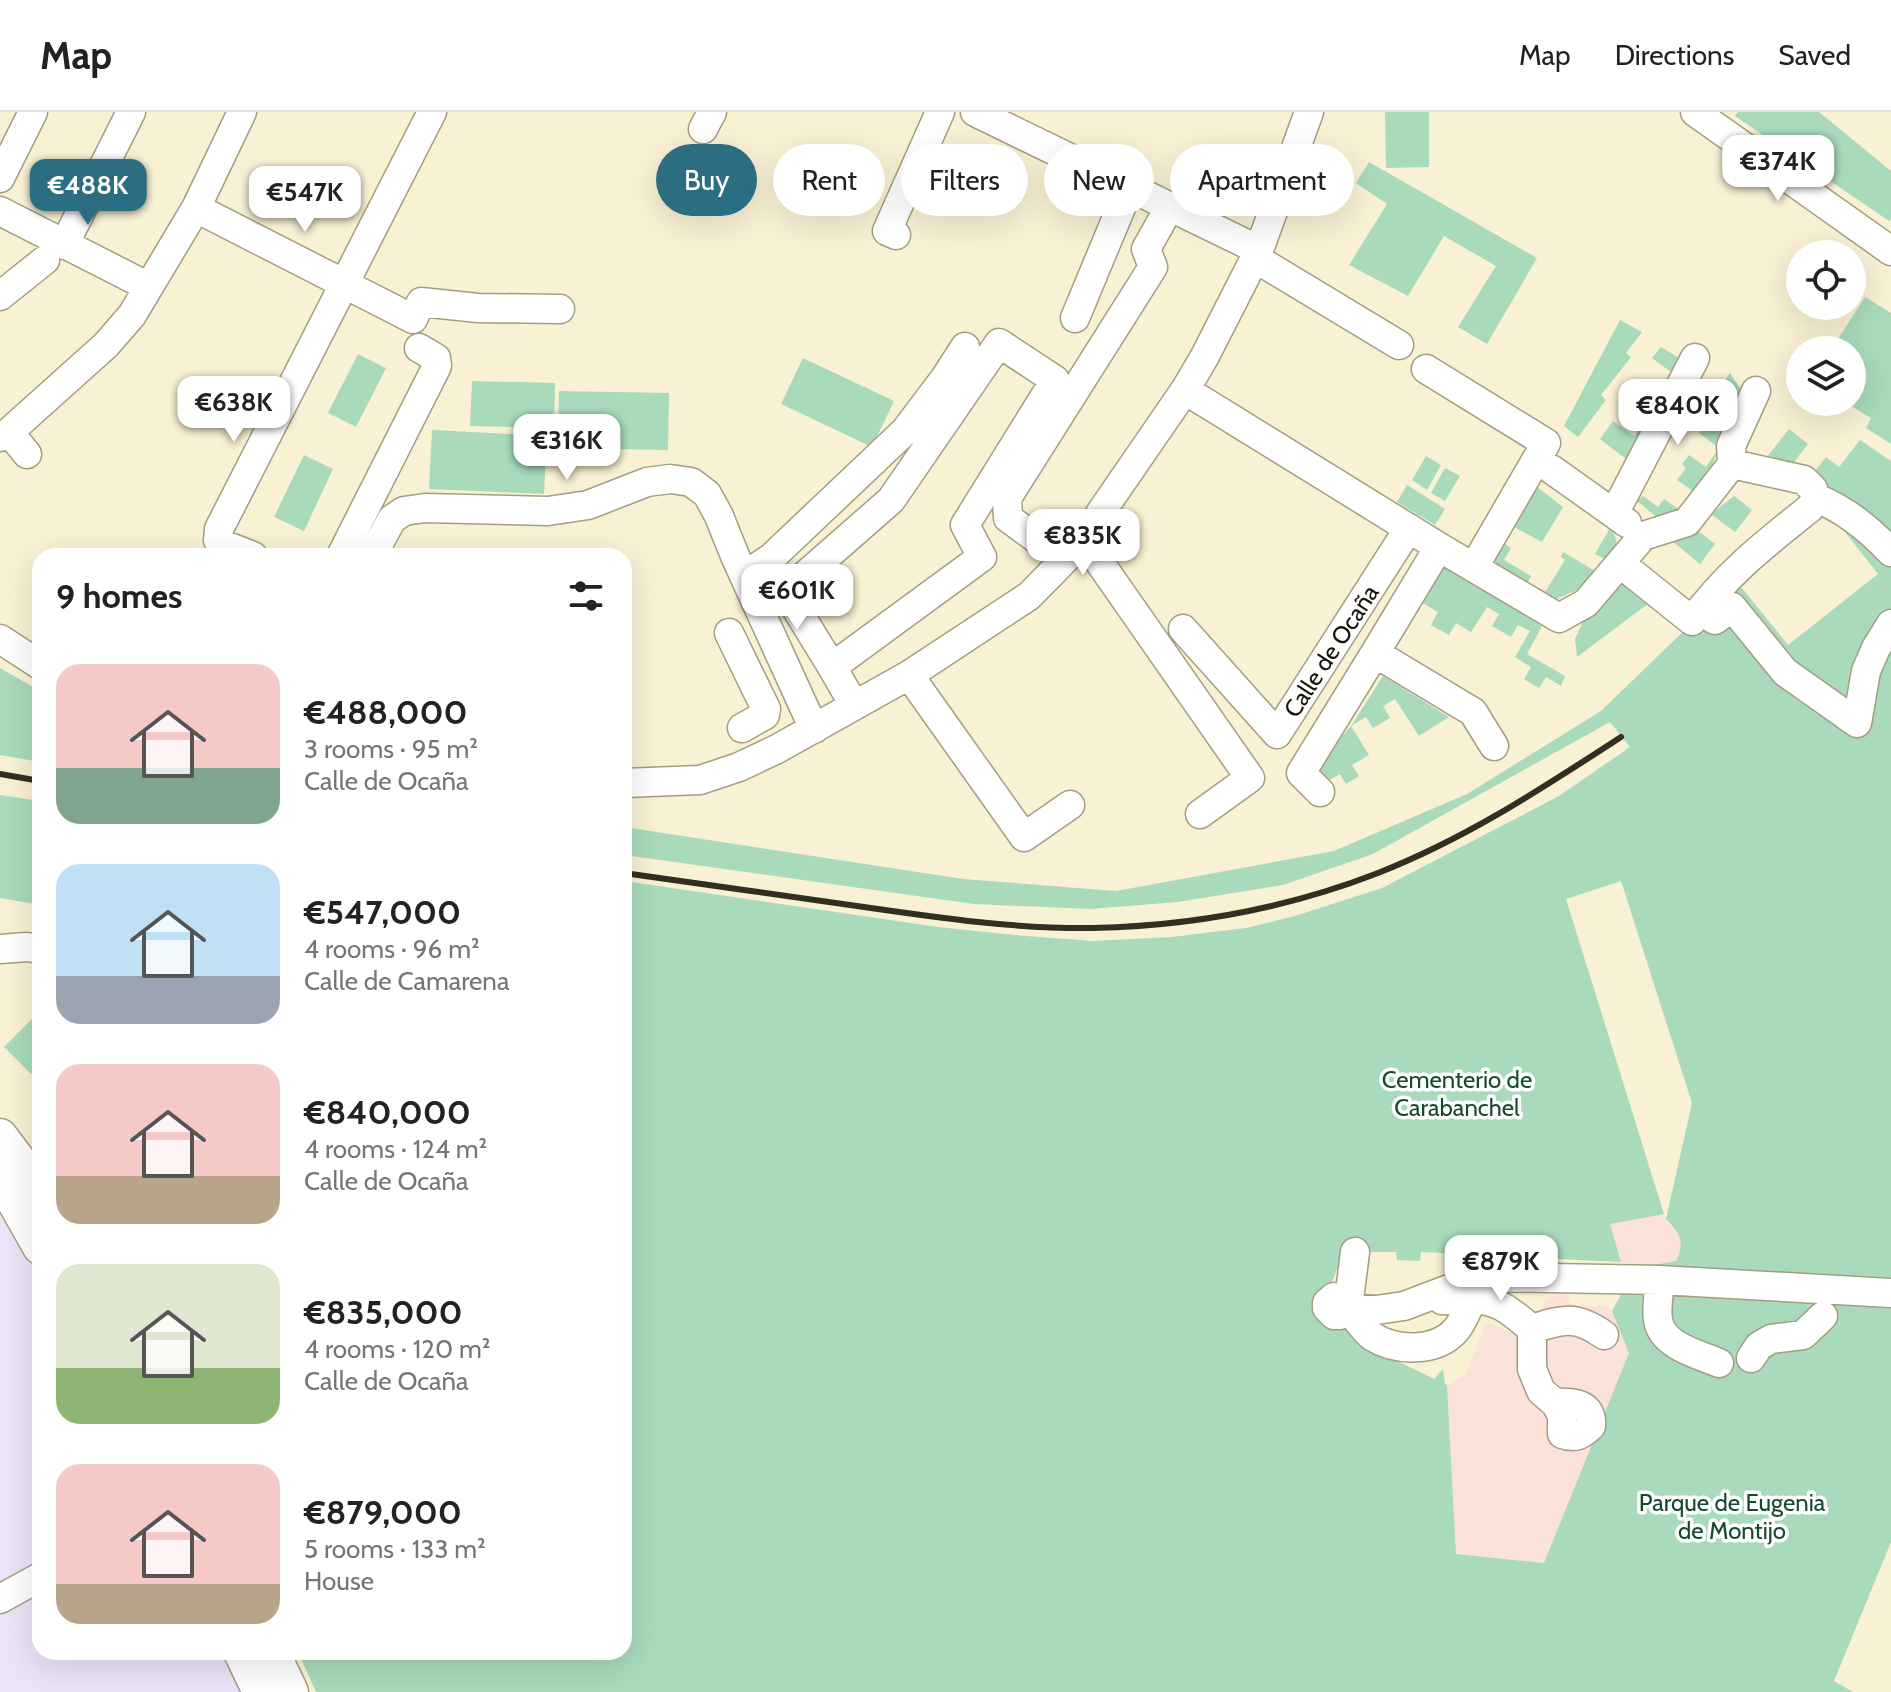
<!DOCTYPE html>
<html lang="en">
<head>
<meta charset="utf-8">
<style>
	:root { --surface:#fff; --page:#f6f6f6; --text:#222; --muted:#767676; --line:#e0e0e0; --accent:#2c6e81 }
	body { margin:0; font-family:Cabin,sans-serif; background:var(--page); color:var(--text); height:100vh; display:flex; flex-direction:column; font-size:30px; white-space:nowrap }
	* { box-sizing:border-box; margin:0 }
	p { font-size:26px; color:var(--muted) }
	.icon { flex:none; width:44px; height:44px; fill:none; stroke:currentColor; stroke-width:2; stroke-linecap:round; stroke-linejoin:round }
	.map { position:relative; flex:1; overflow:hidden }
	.sheet { position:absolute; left:32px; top:436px; width:600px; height:1112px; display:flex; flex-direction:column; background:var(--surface); border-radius:24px; box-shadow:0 8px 32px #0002 }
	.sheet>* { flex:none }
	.guide { position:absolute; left:656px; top:32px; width:760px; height:72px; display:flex; gap:16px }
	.fabs { position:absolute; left:1786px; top:128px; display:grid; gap:16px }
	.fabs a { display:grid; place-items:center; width:80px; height:80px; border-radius:50%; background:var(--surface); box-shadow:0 8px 32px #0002; font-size:40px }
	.price { position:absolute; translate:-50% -68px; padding:0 18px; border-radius:16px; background:#fff; color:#222; font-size:26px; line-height:52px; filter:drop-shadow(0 2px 4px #0008) }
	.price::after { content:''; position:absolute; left:50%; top:48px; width:24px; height:18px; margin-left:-12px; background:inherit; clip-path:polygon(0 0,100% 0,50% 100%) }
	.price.on { background:var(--accent); color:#fff }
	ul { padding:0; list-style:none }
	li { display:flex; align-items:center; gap:24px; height:200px; padding:0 24px }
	li span { display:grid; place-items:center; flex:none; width:224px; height:160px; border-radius:24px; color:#555 }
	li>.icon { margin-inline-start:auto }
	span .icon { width:96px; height:96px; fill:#fffc; stroke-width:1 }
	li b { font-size:34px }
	h2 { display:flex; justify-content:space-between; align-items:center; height:96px; padding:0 24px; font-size:34px }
	.pill { padding:0 28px; border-radius:36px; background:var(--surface); box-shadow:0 8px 32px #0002; font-size:28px; line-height:72px }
	.pill.on { background:var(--accent); color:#fff }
	header { display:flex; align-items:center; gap:48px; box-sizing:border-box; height:112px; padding:0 40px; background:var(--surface); border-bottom:2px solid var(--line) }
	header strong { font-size:38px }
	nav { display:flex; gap:44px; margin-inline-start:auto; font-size:28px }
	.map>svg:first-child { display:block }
</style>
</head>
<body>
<header>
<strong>Map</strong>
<nav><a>Map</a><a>Directions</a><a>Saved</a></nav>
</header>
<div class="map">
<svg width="1891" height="1580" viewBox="0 0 1891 1580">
	<rect width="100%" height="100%" fill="#f9f1d4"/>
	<!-- industrial -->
	<path fill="#fae1d9" d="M1664,1102L1666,1108L1681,1127L1682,1136L1678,1148L1667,1153L1651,1154L1621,1150L1609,1112Z
		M1568,1180L1569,1189L1573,1193L1605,1194L1612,1199L1630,1241L1544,1451L1456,1442L1447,1273L1466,1263L1486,1210L1521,1224L1535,1223L1542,1198L1547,1187L1558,1181Z"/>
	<!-- medical -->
	<path fill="#ebe3f8" d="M0,1104L40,1162V1540H221L240,1580H0Z"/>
	<!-- green -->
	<path fill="#a8dabb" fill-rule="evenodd" d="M1385,0H1429V55L1386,56Z
		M1738,0H1819L1891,59V107L1889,109L1735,4Z
		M1369,50L1537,146L1487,232L1458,215L1496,154L1444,124L1408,184L1349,153L1387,92L1356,71Z
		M1865,185L1891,201V332L1866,316L1871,306L1845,290H1852V238H1831Z
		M1620,208L1642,220L1626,241L1631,245L1601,283L1606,288L1578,325L1564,314Z
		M1661,235L1679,246L1671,260L1652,246Z
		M358,242L386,256L356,315L328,301Z
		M803,246L894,289L872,335L781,292Z
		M1730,261L1743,281L1742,291L1720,275Z
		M1640,267L1656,280L1634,353L1600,327L1613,309L1634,324L1650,304L1626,285Z
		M472,269L555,271L554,316L470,314Z
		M559,279L669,281L668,338L558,336Z
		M1709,297L1728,310L1720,336L1697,382L1677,368L1686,356L1682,352L1689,343L1706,355L1719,336L1699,321L1708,309L1703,304Z
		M1789,317L1808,332L1794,350L1775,346L1763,351L1745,348L1739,332L1763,350Z
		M432,318L547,324L544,382L429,377Z
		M1860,328L1891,349V1430L1834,1569L1853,1580H316L298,1540H624V769L938,815L1014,823L1093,829L1172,825L1246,816L1295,804L1382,776L1559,684L1630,635L1610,610L1373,742L1283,773L1178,790L1090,797L974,792L624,743V715L963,767L1116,779L1334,739L1467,682L1601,599L1723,481L1738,471L1788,533L1878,462L1829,400L1812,363L1826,345L1839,355ZM1621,769L1692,991L1666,1107C1680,1123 1685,1127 1677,1148C1668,1152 1659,1151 1651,1154C1630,1162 1622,1181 1612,1199L1629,1241L1544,1451L1456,1442L1447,1273L1445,1272L1443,1257L1434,1267L1352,1227C1349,1212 1334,1203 1324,1192L1337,1157H1348L1351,1140H1396L1397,1148L1420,1149L1421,1140L1621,1150L1610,1112L1664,1102L1566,787Z
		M304,343L333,357L304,419L274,405Z
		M1426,344L1441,353L1427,378L1412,368Z
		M1445,356L1460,364L1445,389L1431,381Z
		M1533,372L1563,395L1542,430L1514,415L1504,431L1511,436L1504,448L1531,464L1528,470L1545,480L1565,448L1561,445L1563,440L1595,459L1596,466L1592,471L1552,489L1484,449Z
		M1407,373L1445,397L1435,413L1397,390Z
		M1643,384L1658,395L1664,387L1683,400L1660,408L1637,389Z
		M1734,384L1752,398L1735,420L1711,402Z
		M1610,416C1619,427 1618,437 1613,451L1595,442Z
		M1698,419L1715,432L1700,452L1671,428Z
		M1445,454L1542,514L1527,542L1565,564L1561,574L1546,565L1539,576L1524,567L1531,555L1515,545L1530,519L1518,513L1511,525L1492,514L1499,502L1487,495L1471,520L1456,511L1449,523L1431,513L1438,500L1423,491Z
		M1623,466L1649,491L1577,545L1575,527L1585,505Z
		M0,556L40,579V650L0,643Z
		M1383,564L1449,605L1419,624L1395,587L1383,594L1390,606L1373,616L1366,605L1351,614L1369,643L1352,653L1359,664L1346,672L1340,662L1325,671L1314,655L1351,614Z
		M0,683L40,689V793L0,786Z
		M40,899V954L31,962L4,935Z"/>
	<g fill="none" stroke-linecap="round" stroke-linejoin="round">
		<defs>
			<path id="minor" d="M975,0L1259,138
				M1695,0L1891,139
				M703,17L712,0
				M0,66L33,0
				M196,96L413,207L421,190L478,196L560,197
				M0,99L149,175
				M896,123L887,119L940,0
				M64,133L131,0
				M1255,146L1399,233
				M0,184L45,148
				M1075,206L1130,74
				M1426,257L1546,331L1474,455
				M1185,278L1439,435L1559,506L1586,491L1643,424L1687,410L1732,352L1804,368L1813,377L1816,386L1810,396C1765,432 1726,462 1692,509L1621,452
				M9,320L27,342
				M0,325L9,320L106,233L132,203L196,96L242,0
				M1732,352L1731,334L1756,279
				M1551,357L1627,411
				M1816,386C1845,397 1870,418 1891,440
				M1615,400L1695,246
				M1084,428L1250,666L1200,702
				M253,444L222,432L218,428L219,417L432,0
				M341,444L437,254L436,246L419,236
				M372,444L392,407L404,399L425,396L548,399L588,393L647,370L670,367L691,370L707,382L719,404L735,444L814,617
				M1064,447L1008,406L1007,386L1153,155L1146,137L1170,94
				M744,464L771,446L905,319L945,266L965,235
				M1700,498L1715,508L1732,495L1785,560L1857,611L1866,559L1876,536L1891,512
				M1183,517L1277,622L1409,416
				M729,521L766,597L765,603L742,616
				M0,527L40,553
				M1375,541L1473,600L1494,634
				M832,555L786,480L891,388L999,231L1055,268L965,413L982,445L832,555L854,593
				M909,563L1024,725L1070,693
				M624,671L700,668L739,655L777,637L909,563L1029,484L1084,428L1101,400L1185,278L1205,244L1259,138L1309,0
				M1320,680L1301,661L1375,541L1439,435
				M0,837L27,835L40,837
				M1355,1140L1348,1196C1356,1205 1363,1218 1373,1225C1396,1239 1436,1241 1456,1218C1466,1206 1470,1187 1481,1174
				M1660,1168C1659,1181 1656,1196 1658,1208C1662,1234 1698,1242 1719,1251
				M1334,1185L1342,1187L1348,1196L1340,1203H1334L1327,1196V1191Z
				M1442,1188C1454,1189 1464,1186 1475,1187C1501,1189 1512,1201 1532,1217V1257L1541,1279L1555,1291L1562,1303V1322C1576,1327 1581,1323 1591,1314C1593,1291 1573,1290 1555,1291
				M1348,1196L1376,1198L1404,1194L1462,1172L1490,1165L1660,1168L1891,1181
				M1532,1217C1563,1207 1576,1203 1604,1223
				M1751,1246L1759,1234L1771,1227L1803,1223L1823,1204
				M0,1487L40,1465"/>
			<path id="major" d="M0,1024L40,1077
				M0,1069L9,1080L40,1135
				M241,1540L260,1580
				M272,1540L291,1580"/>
		</defs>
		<!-- minor casing -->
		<use href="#minor" stroke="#a49d82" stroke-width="31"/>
		<!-- major casing -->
		<use href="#major" stroke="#a49d82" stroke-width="37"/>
		<!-- minor -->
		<use href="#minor" stroke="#fff" stroke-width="28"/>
		<!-- major -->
		<use href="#major" stroke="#fff" stroke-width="34"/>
		<!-- rail -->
		<path stroke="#322f22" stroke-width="6" d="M0,662L40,669
			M624,761C704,772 784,784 864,795C940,806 1016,817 1093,816C1190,814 1288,796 1378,761C1467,726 1541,677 1621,625"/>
	</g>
	<g text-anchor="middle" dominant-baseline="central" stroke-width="7" stroke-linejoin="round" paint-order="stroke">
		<!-- street labels -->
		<g font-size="24" fill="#161409" stroke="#fefefe">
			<text transform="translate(1331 539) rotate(-57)">Calle de Ocaña</text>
		</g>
		<!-- park labels -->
		<g font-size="24" fill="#164a2f" stroke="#fefefe">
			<text x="1457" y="967">Cementerio de<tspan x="1457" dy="28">Carabanchel</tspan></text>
			<text x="1732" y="1390">Parque de Eugenia<tspan x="1732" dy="28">de Montijo</tspan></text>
		</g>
	</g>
</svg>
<div class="fabs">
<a><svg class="icon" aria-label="locate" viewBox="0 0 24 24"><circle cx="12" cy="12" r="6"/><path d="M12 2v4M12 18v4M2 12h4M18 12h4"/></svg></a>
<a><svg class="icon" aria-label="layers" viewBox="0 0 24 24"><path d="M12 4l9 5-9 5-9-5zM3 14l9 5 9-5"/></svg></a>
</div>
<b class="price" style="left:1778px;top:91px">€374K</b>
<b class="price on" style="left:88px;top:115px">€488K</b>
<b class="price" style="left:305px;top:122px">€547K</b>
<b class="price" style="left:234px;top:332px">€638K</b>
<b class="price" style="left:1678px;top:335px">€840K</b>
<b class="price" style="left:567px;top:370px">€316K</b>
<b class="price" style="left:1083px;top:465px">€835K</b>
<b class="price" style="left:797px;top:520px">€601K</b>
<b class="price" style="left:1501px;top:1191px">€879K</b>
<div class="guide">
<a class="pill on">Buy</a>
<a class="pill">Rent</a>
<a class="pill">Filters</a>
<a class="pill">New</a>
<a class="pill">Apartment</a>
</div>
<section class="sheet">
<h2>9 homes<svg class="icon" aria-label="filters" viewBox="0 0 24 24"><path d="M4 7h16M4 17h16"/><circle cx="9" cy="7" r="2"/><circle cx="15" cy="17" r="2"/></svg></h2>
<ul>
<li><span style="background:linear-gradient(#f6c9c9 65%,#7fa58c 0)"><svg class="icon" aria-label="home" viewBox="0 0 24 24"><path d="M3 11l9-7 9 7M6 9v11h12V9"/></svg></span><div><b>€488,000</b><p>3 rooms · 95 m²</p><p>Calle de Ocaña</p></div></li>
<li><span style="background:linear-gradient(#bfe0f5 70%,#9aa5b1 0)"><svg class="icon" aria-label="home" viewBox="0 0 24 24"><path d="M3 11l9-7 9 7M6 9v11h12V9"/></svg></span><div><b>€547,000</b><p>4 rooms · 96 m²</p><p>Calle de Camarena</p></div></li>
<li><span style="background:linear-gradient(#f6c9c9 70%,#b9a48a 0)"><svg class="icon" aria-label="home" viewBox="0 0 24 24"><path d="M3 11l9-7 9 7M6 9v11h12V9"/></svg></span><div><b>€840,000</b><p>4 rooms · 124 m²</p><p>Calle de Ocaña</p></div></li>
<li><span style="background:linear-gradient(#dfe7d0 65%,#8fb573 0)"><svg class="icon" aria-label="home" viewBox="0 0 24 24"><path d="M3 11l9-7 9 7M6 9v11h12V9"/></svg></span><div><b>€835,000</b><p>4 rooms · 120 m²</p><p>Calle de Ocaña</p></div></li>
<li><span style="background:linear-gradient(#f6c9c9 75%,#b9a48a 0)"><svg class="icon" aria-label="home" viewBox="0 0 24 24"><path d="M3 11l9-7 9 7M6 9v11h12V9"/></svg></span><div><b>€879,000</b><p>5 rooms · 133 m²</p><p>House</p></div></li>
</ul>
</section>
</div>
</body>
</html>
